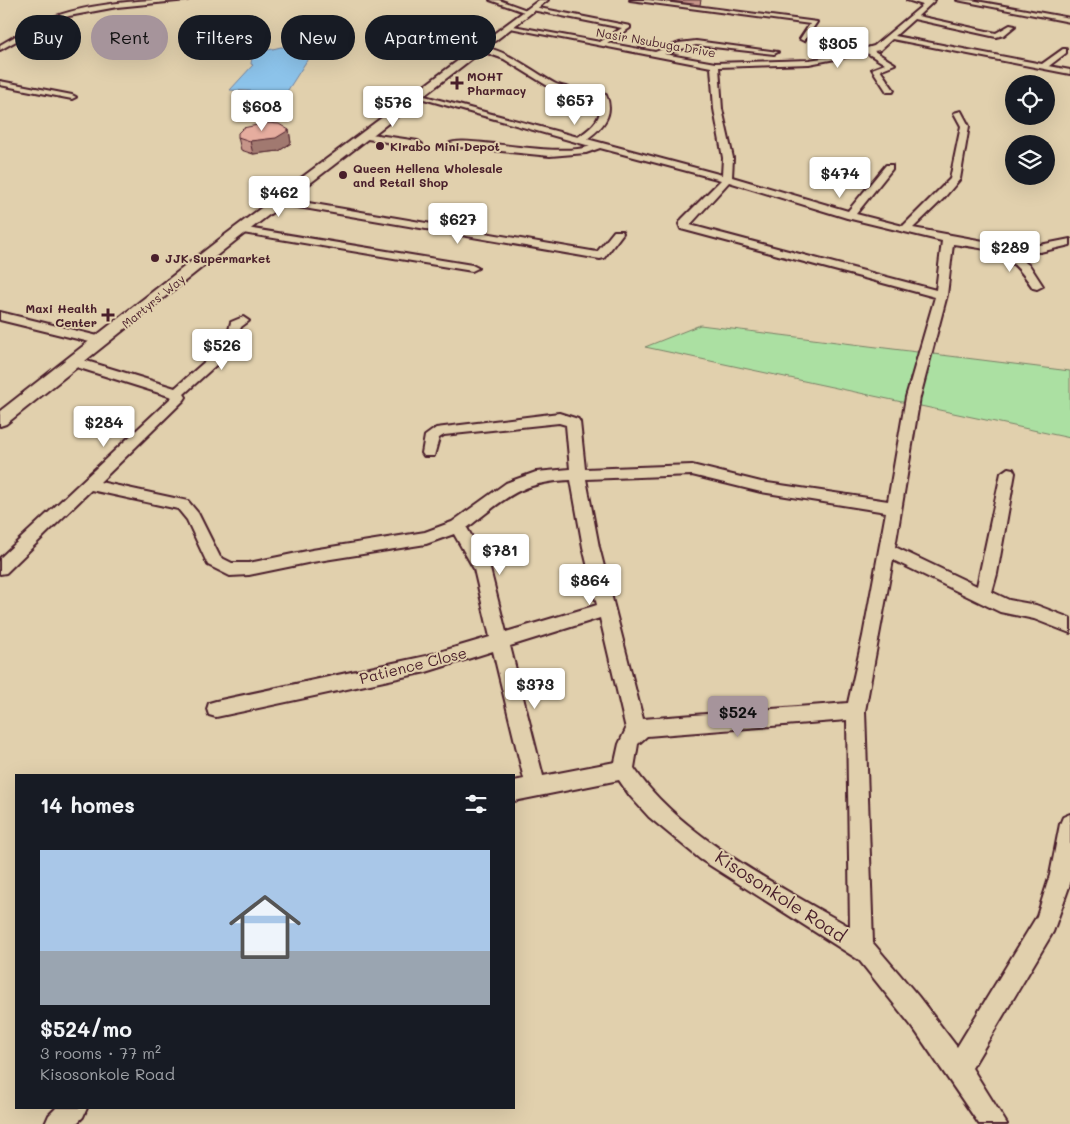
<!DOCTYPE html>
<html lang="en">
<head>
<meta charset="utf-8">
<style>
	:root { --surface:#171b24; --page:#20242c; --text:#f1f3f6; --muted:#9ea1a6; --line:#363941; --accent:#a6949b }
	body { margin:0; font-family:Mali,sans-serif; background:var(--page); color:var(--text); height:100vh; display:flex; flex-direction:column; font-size:19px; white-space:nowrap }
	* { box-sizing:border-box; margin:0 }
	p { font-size:16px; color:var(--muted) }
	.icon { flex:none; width:28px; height:28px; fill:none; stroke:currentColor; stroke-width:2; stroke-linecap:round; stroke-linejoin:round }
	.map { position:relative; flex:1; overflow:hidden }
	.drawer { position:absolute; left:15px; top:774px; width:500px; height:335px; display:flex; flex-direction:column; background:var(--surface); border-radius:0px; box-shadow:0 5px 20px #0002 }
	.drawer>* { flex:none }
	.top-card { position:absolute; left:15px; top:15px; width:500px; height:45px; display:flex; gap:10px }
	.fabs { position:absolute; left:1005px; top:75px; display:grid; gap:10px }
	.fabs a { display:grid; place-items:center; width:50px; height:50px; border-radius:50%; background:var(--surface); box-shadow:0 5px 20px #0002; font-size:25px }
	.price { position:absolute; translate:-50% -42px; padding:0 11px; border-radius:5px; background:#fff; color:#222; font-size:16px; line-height:32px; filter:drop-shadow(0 1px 2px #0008) }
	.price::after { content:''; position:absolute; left:50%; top:30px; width:15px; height:11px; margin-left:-8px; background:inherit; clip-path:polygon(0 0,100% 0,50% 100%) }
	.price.selected { background:var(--accent); color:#111 }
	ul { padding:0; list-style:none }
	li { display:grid; align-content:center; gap:10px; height:265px; padding:0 25px }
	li+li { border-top:1px solid var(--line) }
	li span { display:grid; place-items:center; height:155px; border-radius:0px; color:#555 }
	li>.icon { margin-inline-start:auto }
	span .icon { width:90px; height:90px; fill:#fffc; stroke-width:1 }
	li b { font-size:21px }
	h2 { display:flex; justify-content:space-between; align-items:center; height:60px; padding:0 25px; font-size:21px }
	.chip { padding:0 18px; border-radius:22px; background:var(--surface); box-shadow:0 5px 20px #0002; font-size:18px; line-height:45px }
	.chip.selected { background:var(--accent); color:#111 }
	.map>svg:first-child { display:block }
</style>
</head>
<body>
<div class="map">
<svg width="1070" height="1124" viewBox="0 0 1070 1124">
	<rect width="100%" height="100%" fill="#e1d0ad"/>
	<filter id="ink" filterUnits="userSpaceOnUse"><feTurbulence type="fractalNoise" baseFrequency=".02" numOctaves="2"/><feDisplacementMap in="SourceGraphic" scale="10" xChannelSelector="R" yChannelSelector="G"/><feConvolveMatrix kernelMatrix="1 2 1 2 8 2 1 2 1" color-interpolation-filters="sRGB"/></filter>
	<g filter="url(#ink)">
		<!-- green -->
		<path fill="#abe0a2" stroke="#7a8066" d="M700,325L1070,371V438L645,347Z"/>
		<!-- water -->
		<path fill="#8cc3ea" stroke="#72819e" d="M281,47L301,48L311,51V54L286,93L230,90L253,65L251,64L252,57L259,56L260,52Z"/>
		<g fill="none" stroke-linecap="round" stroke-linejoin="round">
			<defs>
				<path id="minor" d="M154,0H187L117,7L69,16L47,24L0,50V45C16,36 31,26 48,19C81,6 118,2 154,0Z
					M490,0H499L532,12L527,13Z
					M630,0H649L817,22L804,41L800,39L810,24Z
					M907,0H935L918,16L996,33L1010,25L1015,26L1004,35L996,37L914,19L895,36L1042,64L1063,49H1066V53L1049,66L1070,70V74L892,39L880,50L874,51L895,64L880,70L894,90L893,92H887L872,69L885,64L867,53L809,64L719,67L722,109L733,158L732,177L848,211L886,165H892V169L856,214L903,226L950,179L961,126L954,113L961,111L969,126L960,179L943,199L913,228L1000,244L1040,245L1070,239V245L1040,252L1010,251L1030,266L1043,286L1037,289L1033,288C1007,250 996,250 953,244L947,295L920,397L895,547L977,586L1001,473L1008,468L1013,469L1015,473L997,574L992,592L1009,600L1036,605L1070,618V633L1034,619L1000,612L893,560L865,711L873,943L918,996L957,1047L1037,916L1050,875L1060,824L1063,817L1070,814V884L1053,932L972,1068L1007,1124H979L914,1029L859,960L700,859L649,817L630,796L619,780L514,801V781L524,779L493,651L426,672L216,717L209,715L207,709L209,703L216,701L426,656L490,637L474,569L454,534L426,544L312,562L249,575L230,576L208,565L187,520L178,509L91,490L6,573L0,574V558L172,397L70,365L69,362L70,359H80L175,388L218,350L228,334L231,322L243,317L249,321L241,327L236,343L227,355L184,394L186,397L184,400L100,482L188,501L198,513L220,557L232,563H249L312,550L425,532L452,522L506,483L536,472L570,469L566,425L559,423L444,435L439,438L434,456H424L422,453L425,436L436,428L559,413L578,419L580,422L585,469L692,465L761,482L888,501L906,397L935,297L681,229L679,224L682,219L721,180L600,148L586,153L550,156L450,146L449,144C461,134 558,159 590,146L413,96L417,94L578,137C593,127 604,118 599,99L551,88L504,59L476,49C492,39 541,77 556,84C571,90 590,91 606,95C615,115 602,128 587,139L722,175L723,158L714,109L711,67L505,27L508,25L600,42L622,28L532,10L534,7L630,26V28L607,43L655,52L679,43L696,41L778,52L774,54L696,45L664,54L715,63L809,60L842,55L874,46L923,5ZM729,182L847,218L942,241L936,290L690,225ZM692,475L761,492L886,512L863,636L848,703L643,719L599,547L586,479ZM571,480L583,547L597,605L506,632L490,569L467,528C506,498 519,482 571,480ZM600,618L626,729L619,744L615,762L543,776L510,646ZM847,720L850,927C780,887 679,835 634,768L638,744L647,736Z
					M957,0H971L1070,18V22Z
					M0,81L72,95L76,97L72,99L0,85Z
					M364,133L418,141L422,144L418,147L361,138L360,136Z
					M279,198L597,252L614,231H622L623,233L604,258L600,259L275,203V199Z
					M241,227L472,265L478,268L472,271L237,232V228Z
					M0,312L106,338L108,341L102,345L0,320Z
					M56,1108H87L83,1117L76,1124H45L49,1115Z"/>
				<path id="major" d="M539,0H548L235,241L6,424L0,426V411L225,235Z"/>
			</defs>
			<!-- minor casing -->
			<use href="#minor" stroke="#4a1f2b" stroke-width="4"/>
			<!-- major casing -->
			<use href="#major" stroke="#4a1f2b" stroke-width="4"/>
			<!-- minor -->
			<use href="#minor" fill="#e1d0ad" fill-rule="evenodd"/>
			<!-- major -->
			<use href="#major" fill="#e1d0ad" fill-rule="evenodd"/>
		</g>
		<!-- wall -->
		<path fill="#c69589" stroke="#4a1f2b" d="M663,0H701L700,5Z
			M289,130L291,143L279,151L253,154L241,150L238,137Z"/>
		<!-- shaded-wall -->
		<path fill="#a1796f" stroke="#4a1f2b" d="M289,130L291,143L279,151L253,154L250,141Z"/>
		<!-- building -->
		<path fill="#e6ad9f" stroke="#4a1f2b" d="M267,123L279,124L289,130L276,138L250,141L238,137V133L243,128Z"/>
	</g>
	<!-- markers -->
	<g fill="#4a1f2b" stroke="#e1d0ad" stroke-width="2">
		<path d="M454.5 75.5h5v5h5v5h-5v5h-5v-5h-5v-5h5z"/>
		<circle cx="380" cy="146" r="5"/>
		<circle cx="343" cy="175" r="5"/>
		<circle cx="155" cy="258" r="5"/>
		<path d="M105.5 307.5h5v5h5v5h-5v5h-5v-5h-5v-5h5z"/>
	</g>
	<g text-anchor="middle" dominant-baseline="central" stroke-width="4" stroke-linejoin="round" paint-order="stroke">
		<!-- far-street labels -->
		<g font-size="12" fill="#4a1f2b" stroke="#e1d0ad">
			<text transform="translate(656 42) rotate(10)">Nasir Nsubuga Drive</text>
			<text transform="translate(153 301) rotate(-39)">Martyrs' Way</text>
		</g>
		<!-- far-poi labels -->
		<g font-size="12" font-weight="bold" fill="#4a1f2b" stroke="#e1d0ad" text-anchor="start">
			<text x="467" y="76">MOHT<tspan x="467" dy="14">Pharmacy</tspan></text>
			<text x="390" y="146">Kirabo Mini Depot</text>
			<text x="353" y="168">Queen Hellena Wholesale<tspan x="353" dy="14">and Retail Shop</tspan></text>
			<text x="165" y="258">JJK Supermarket</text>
			<text x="97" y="308" text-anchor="end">Maxi Health<tspan x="97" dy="14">Center</tspan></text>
		</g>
		<!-- street labels -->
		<g font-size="15" fill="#4a1f2b" stroke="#e1d0ad">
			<text transform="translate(413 665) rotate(-14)">Patience Close</text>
		</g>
		<!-- near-street labels -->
		<g font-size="18" fill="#4a1f2b" stroke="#e1d0ad">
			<text transform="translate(781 896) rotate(33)">Kisosonkole Road</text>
		</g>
	</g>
</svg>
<div class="fabs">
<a><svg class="icon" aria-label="locate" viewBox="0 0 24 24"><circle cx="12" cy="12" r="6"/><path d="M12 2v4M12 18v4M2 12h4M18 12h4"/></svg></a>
<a><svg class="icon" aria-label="layers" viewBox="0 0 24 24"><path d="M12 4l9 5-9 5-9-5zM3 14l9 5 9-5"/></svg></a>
</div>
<b class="price" style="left:838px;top:69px">$305</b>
<b class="price" style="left:575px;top:126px">$657</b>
<b class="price" style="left:393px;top:128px">$576</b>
<b class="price" style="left:262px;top:132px">$608</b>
<b class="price" style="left:840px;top:199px">$474</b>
<b class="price" style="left:279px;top:218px">$462</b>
<b class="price" style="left:458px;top:245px">$627</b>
<b class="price" style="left:1010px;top:273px">$289</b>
<b class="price" style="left:222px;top:371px">$526</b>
<b class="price" style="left:104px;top:448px">$284</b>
<b class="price" style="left:500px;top:576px">$781</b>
<b class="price" style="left:590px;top:606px">$864</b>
<b class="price" style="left:535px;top:710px">$373</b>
<b class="price selected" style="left:738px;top:738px">$524</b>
<div class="top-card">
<a class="chip">Buy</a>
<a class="chip selected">Rent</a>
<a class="chip">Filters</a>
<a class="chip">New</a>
<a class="chip">Apartment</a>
</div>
<section class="drawer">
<h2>14 homes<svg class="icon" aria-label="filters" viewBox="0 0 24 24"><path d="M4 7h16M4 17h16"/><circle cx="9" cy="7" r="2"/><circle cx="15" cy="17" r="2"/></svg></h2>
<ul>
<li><span style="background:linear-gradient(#a9c7e8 65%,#9aa5b1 0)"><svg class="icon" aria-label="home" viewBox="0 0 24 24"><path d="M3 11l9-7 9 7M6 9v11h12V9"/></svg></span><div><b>$524/mo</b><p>3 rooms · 77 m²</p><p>Kisosonkole Road</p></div></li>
</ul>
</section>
</div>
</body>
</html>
